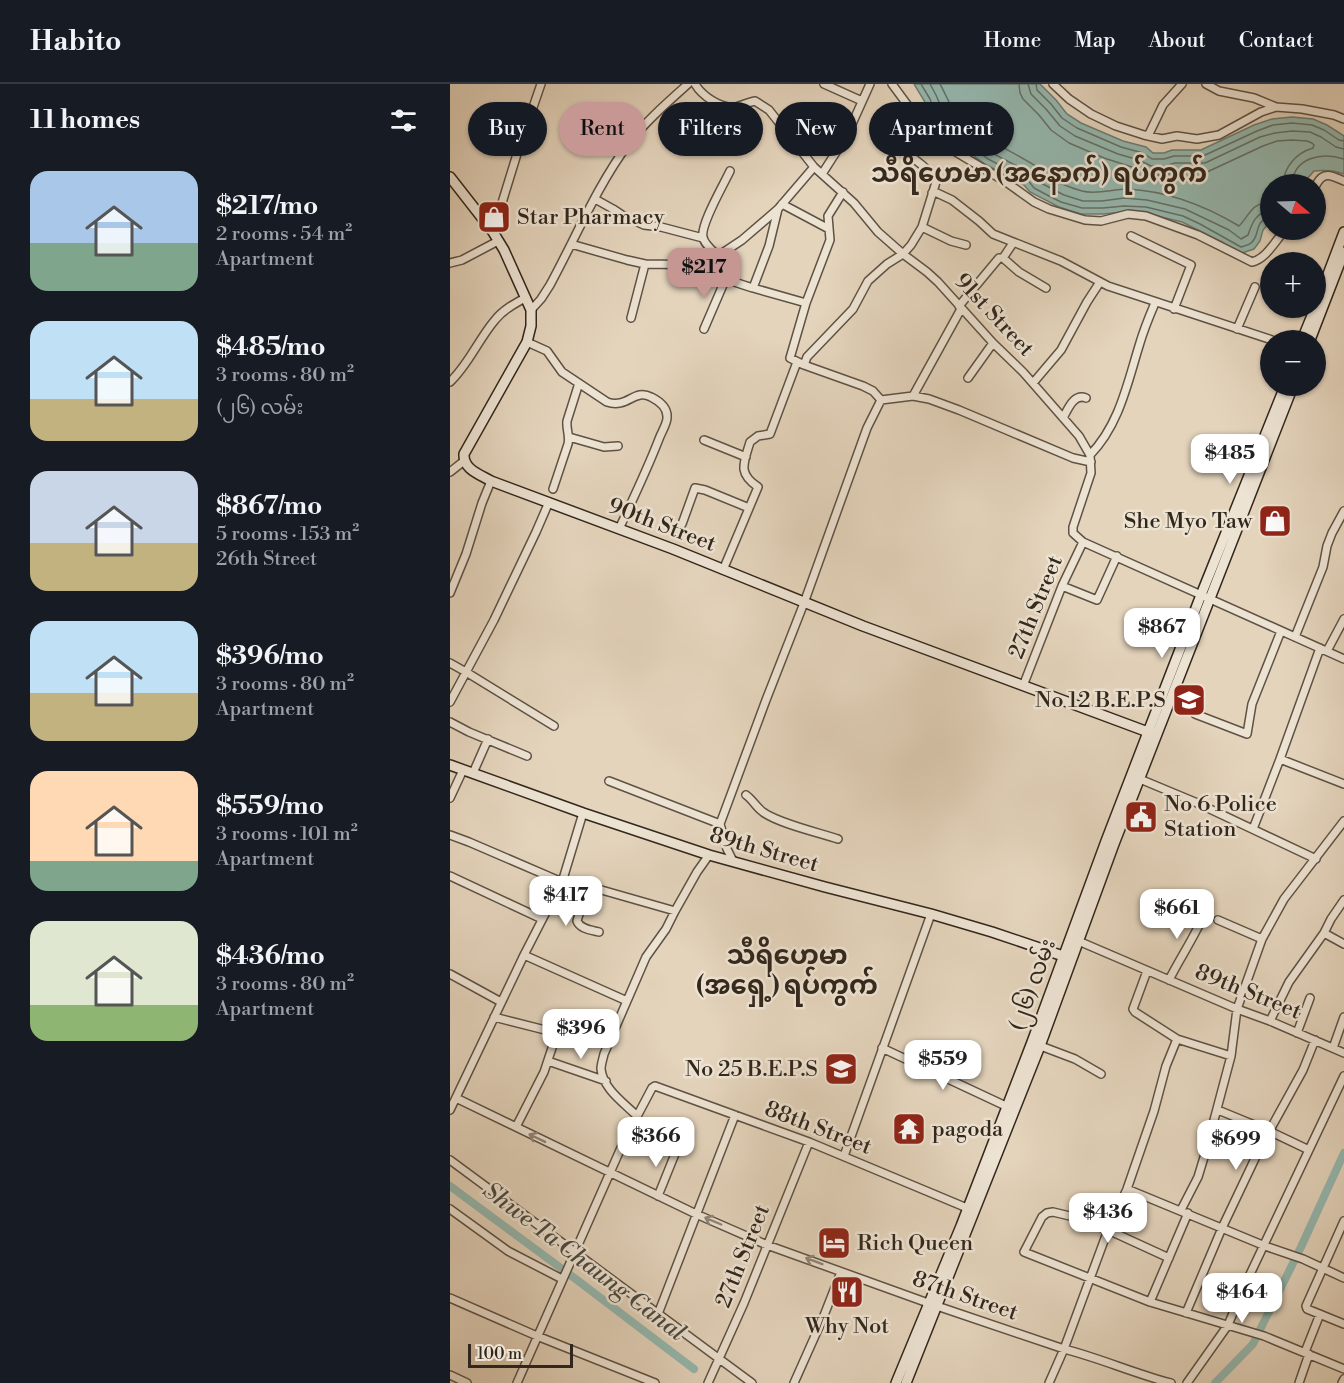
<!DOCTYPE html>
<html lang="en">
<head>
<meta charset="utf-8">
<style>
	:root { --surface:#171b24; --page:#242831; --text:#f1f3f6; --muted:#9ea1a6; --line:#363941; --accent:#c59692 }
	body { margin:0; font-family:"Libre Bodoni","Noto Sans Myanmar",serif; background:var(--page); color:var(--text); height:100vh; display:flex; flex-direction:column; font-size:22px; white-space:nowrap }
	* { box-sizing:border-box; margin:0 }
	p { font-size:20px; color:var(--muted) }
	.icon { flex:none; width:33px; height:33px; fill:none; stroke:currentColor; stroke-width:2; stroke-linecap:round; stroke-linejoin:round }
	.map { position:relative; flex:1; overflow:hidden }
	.panel { display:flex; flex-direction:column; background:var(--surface); width:450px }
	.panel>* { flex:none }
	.hud { position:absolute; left:18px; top:18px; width:570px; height:54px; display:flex; gap:12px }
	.needle { width:39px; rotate:109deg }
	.fabs { position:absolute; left:810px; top:90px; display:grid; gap:12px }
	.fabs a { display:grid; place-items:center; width:66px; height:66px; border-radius:50%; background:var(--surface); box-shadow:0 2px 4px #0004; font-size:30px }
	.scale { position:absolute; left:18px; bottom:15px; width:105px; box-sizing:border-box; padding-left:6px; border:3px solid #32271c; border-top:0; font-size:16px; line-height:21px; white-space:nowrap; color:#32271c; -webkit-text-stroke:4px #ede3d3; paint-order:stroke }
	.price { position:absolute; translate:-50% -51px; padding:0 14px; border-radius:12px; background:#fff; color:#222; font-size:20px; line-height:39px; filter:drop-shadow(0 2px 3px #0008) }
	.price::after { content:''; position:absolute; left:50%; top:36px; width:18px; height:14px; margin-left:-9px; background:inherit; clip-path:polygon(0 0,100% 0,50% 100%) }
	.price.selected { background:var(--accent); color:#111 }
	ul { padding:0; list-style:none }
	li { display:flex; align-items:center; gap:18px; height:150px; padding:0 30px }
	li span { display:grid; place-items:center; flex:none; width:168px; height:120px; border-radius:18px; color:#555 }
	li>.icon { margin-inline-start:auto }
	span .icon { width:72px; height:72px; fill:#fffc; stroke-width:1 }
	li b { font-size:26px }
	h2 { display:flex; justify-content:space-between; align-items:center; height:72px; padding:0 30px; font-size:26px }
	.pill { padding:0 21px; border-radius:27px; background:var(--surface); box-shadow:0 2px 4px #0004; font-size:21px; line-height:54px }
	.pill.selected { background:var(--accent); color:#111 }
	header { display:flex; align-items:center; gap:36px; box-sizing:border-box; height:84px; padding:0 30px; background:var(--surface); border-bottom:2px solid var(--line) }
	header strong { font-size:28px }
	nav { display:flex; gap:33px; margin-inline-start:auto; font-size:21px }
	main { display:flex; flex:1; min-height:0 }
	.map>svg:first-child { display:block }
</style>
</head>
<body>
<header>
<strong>Habito</strong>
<nav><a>Home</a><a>Map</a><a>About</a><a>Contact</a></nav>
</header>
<main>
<section class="panel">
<h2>11 homes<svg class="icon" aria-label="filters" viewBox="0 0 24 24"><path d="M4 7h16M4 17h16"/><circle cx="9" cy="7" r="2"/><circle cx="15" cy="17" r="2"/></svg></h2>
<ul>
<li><span style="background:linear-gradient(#a9c7e8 60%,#7fa58c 0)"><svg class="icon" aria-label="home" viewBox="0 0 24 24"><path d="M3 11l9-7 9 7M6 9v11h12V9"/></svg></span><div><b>$217/mo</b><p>2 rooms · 54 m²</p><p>Apartment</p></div></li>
<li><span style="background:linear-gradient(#bfe0f5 65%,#c2b280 0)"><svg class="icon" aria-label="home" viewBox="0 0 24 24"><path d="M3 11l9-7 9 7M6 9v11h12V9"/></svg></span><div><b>$485/mo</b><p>3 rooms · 80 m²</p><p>(၂၆) လမ်း</p></div></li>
<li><span style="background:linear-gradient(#c9d6e8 60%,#c2b280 0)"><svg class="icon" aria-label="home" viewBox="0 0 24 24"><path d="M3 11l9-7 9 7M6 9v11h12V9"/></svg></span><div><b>$867/mo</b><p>5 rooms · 153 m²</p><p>26th Street</p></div></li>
<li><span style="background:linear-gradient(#bfe0f5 60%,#c2b280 0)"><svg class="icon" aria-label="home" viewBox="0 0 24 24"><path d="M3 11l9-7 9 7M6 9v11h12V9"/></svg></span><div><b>$396/mo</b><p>3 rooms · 80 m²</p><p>Apartment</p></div></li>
<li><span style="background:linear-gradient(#ffd9b3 75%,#7fa58c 0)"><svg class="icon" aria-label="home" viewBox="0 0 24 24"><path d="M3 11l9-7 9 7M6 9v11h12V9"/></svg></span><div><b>$559/mo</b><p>3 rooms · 101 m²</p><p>Apartment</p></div></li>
<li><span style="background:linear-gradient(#dfe7d0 70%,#8fb573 0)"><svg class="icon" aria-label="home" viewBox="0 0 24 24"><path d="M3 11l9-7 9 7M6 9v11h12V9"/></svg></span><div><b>$436/mo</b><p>3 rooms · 80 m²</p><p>Apartment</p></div></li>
</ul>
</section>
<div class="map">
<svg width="894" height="1299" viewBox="0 0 894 1299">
	<rect width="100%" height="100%" fill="#e4d4bc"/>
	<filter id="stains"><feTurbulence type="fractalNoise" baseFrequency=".00333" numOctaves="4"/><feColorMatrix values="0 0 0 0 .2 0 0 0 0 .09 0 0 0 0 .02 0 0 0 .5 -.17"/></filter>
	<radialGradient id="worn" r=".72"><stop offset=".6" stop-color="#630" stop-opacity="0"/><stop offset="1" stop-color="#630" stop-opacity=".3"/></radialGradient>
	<!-- water -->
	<path fill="#95b8af" stroke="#6d7e74" stroke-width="1.5" d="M464,0H590L606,16L617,30L631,39L673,57L696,63L703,69H714L722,66H751L804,41L822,35L842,33L863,35L877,41L894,52V90C884,86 875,86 864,87L857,95L855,100H820V138L813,146L810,157L804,165L792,169L784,167L772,158L732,138L695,129L674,128L653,130H631L609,123L580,108L574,101L535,80L496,52L480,32L475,18Z"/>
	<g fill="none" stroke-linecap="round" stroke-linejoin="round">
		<!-- shore -->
		<path stroke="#647066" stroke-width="1.5" d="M471,0L480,15L485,29L500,47L538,75L577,95L584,104L599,112L611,118L632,124H653L674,122L696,123L733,132L750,140L791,163C794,162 799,161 801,159C811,151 803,137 820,134
			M480,0L486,11L492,25L505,42L542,69L580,89L589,98L614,111L633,117H652L674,114L697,116L735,125L779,146L791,155L798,151C802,139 806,128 820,127
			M490,0C497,12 500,25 511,35C532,55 560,66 584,81C589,83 591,87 594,90C603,97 621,104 632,107C647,111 662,105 677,105C718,107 754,121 789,142C800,131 801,119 820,118
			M569,0L570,9L573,15L589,31L601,46L619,59L654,74L685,84L699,91H714L727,88H757L813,62L827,57L842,56L857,57L862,59L864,61L863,64C846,69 834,83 833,100
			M578,0L581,10L596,25L610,42L625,52L668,70L689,76L701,82H715L725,79H755L810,53L825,49L842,47L860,48L871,53L886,63L894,65
			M586,0L587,6L601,20L612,34L627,44L671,63L693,69L702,75H714L724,72H753L807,47L823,41L842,39L862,41L874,46L889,56L894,57
			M842,100C844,73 872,68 894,75"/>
		<!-- canal -->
		<path stroke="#95b8af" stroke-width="8" d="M0,1102L127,1196L244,1285
			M765,1299L803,1260L851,1163L894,1069"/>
		<defs>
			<path id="street" d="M245,0C252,12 271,25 286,23C293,21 299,18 305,17L319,26L364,83L404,119L428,148L453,170L477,188L488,198L543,259L573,288L629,352L640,371L641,389L623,443V449L633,458L894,575
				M374,0L412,17
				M442,0L459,23L482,50L494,61L556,98L584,118L599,125L635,136L651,137L678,130L696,132L748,151L802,178C816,175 826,156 835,146
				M603,0L619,15L641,30L666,42L694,51L712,55L727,52L747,55L769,51L811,28L826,23L852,25L884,31L894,35
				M756,0L769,7L804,14L826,23
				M698,52L713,21L732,0
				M372,90L397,51L420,0
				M866,101C873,87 881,91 894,97
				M393,108L378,132L380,156L356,219L340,274L354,281L413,302L423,307L431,316L463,312L479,315L509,326L623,374L641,378
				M482,109H487L502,116L529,137L543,150L611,177L658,202L822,256
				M145,115L163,125L172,131L194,141L211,143L253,154
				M332,120L379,145
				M328,125L319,162L303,204L356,219
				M472,143L501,157L516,161
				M43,148L67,70L91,0
				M681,152L741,181L724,225
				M121,160L177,176L195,180L259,181L268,172L292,156L328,125L364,83
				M268,172C263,167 254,160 253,153C250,141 274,100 280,87
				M553,174L569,188L596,204
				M0,179L12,176L48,157
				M259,181C271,195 287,199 303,204
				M509,222L549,174H553L563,159
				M81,226L91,215L100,201C126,153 147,102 179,59C196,37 218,18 238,0
				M181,234L195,180
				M254,245L276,194
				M787,245L805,203
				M77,258L97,267L112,288L157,318C178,325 184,304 201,313C209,317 218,324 217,334C217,340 211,349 209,355C197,386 183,415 169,445
				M354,281L357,273L403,225L418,197L437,180L453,170L461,161L472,143L486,98C482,86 459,71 449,64
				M518,294L543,259
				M0,298C19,280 28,256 45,236C53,226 64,220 75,214
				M583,299L611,266L637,218L650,198
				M463,312L511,225
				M613,334C618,325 624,309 636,314
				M119,353L154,363L168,362
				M254,356L296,373
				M640,371C669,341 677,301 689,262C693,248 699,233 705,219
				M0,388L14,377
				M103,405L118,360C120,352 116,345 117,337L129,299
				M232,440L245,404L255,406L299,424
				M273,486L308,403C287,389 294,379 300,358L308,352L320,350L347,278
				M612,502L647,516L667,472
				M0,509L16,470L32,419L41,397
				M845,553L873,483L877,462L882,449L894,427
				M877,567L894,535
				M0,579L16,588L104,642
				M573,602L612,502L633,458
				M0,618L44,536L86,448L99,418
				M745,630L797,650L802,620L831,547
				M0,638L19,648L77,672
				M830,675L894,700
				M23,689L38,655
				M685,693L745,718L866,775
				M159,697L270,740
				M296,711C303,716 306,723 313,728C327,739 370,749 388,755
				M0,714L13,686
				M803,745L830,675L870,564
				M0,751L19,758L112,798
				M283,777L277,765L270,740L316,616L354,519L417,344L431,316
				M0,792L92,835
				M113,795L225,827
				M106,808L130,815L132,820L127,837C130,845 141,846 149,848
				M768,836L812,855
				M874,849L894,860
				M626,856L787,925L820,937L894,969
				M74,871L177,917
				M697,887L683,925L685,928L727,955L781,972
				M0,890L51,918
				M719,896C731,872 746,851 756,826
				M44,933L107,949L94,988L66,1043
				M820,937L839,898L874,849L881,835L894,816
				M847,949L860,914
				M588,961L625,975L651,990
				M432,964L560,1024
				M883,964L894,933
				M98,977L156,997
				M6,1014L246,1130L317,1161L478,1219L614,1265C650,1274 685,1290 721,1299
				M0,1026L74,871L113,795L133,729
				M768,1026L819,1047L859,1066
				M187,1032C174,1019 153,1005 151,985C151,980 153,975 154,970L196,873L216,845L225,827L247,788L259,771
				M394,1072L481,830
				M0,1076L302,1299
				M677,1105L815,1162L853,1175L894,1194
				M208,1112L227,1065
				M0,1125L58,1167L112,1195
				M731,1126L748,1093L755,1070L781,972L787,925L812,855L834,815L894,737
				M894,1137L856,1222L857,1225L894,1240
				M719,1174L658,1146L624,1133L603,1128L597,1129L592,1133L574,1168L700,1218L814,1252L894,1285
				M0,1214L87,1252L205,1299
				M700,1218L738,1129
				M736,1229L772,1144L810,1064L853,986L865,956
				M208,1230L285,1031
				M855,1268L870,1230
				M0,1291L17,1299
				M67,1299L174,1057L202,1004L205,1002L359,1058L517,1124
				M258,1299L294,1219L359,1058
				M344,1299L373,1234L391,1188
				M599,1299L614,1265L658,1146L677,1105L704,1027L716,982L727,955
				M737,1299L778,1241L794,1203L894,992
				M849,1299L859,1270
				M892,1299L894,1295"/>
			<path id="secondary" d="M0,93L43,148L54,166L81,226V242L77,258L14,370C13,385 29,390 41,397L223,465L413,542L706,651
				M866,222L894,148
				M852,256L865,224
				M860,256L894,168
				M0,681L133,729L259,771L375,803L481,830L542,848L619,874
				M446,1299L511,1142L582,958L656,757L751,511L835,302
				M456,1299L590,962L664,760L843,302"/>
		</defs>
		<!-- street casing -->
		<use href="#street" stroke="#5e5244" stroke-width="10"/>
		<!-- secondary casing -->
		<use href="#secondary" stroke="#32271c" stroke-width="12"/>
		<!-- street -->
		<use href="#street" stroke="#ede3d3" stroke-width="7"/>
		<!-- secondary -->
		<use href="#secondary" stroke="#ede3d3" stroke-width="9"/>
	</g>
	<!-- one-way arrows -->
	<defs><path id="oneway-shaft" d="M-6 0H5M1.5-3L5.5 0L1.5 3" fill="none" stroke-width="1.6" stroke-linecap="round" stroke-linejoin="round" transform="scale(1.5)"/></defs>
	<g stroke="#908578">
		<use href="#oneway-shaft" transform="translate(87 1054) rotate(-154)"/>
		<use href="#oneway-shaft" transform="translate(263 1137) rotate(-157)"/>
		<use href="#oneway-shaft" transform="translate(364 1177) rotate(-159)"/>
	</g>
	<!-- icons -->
	<defs>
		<symbol id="shop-square" viewBox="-11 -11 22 22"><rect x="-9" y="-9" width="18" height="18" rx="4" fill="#8f2418" stroke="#ede3d3"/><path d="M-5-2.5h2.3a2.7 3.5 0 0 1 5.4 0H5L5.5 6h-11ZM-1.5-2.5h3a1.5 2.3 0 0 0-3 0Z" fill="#fff"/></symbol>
		<symbol id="school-square" viewBox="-11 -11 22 22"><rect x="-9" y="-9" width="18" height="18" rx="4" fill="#8f2418" stroke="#ede3d3"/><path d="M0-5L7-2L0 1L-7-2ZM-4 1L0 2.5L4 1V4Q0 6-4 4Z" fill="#fff"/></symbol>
		<symbol id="civic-square" viewBox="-11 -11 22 22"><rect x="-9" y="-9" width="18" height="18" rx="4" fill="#8f2418" stroke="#ede3d3"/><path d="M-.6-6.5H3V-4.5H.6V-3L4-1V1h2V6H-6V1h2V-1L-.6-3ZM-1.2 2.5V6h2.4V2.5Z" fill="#fff"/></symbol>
		<symbol id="temple-square" viewBox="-11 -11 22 22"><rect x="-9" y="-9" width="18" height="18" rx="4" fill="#8f2418" stroke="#ede3d3"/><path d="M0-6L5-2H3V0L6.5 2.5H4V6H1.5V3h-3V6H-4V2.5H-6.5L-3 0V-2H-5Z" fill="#fff"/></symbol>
		<symbol id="hotel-square" viewBox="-11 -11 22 22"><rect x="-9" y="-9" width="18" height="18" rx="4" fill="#8f2418" stroke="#ede3d3"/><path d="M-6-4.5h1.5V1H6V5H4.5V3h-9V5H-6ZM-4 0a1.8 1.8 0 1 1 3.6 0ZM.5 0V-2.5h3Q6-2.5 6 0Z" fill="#fff"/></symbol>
		<symbol id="restaurant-square" viewBox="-11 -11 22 22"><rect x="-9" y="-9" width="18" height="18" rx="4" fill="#8f2418" stroke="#ede3d3"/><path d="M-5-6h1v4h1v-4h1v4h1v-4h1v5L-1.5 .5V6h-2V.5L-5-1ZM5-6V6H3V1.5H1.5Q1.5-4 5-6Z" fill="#fff"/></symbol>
	</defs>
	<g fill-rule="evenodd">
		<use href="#shop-square" x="25" y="114" width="38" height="38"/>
		<use href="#shop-square" x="806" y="418" width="38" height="38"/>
		<use href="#school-square" x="720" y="597" width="38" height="38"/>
		<use href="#civic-square" x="672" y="714" width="38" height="38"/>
		<use href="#school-square" x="372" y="966" width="38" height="38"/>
		<use href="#temple-square" x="440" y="1026" width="38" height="38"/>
		<use href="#hotel-square" x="365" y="1140" width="38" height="38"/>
		<use href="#restaurant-square" x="378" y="1189" width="38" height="38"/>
	</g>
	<g text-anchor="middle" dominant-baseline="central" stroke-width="5" stroke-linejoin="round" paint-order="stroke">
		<!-- poi labels -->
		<g font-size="22" fill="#32271c" stroke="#ede3d3" text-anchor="start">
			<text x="67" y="133">Star Pharmacy</text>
			<text x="802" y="437" text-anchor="end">She Myo Taw</text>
			<text x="716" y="616" text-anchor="end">No 12 B.E.P.S</text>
			<text x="714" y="720">No 6 Police<tspan x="714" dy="25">Station</tspan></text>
			<text x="368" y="985" text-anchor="end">No 25 B.E.P.S</text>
			<text x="482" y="1045">pagoda</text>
			<text x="407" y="1159">Rich Queen</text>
			<text x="397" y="1242" text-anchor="middle">Why Not</text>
		</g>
		<!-- street labels -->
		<g font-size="22" fill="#32271c" stroke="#ede3d3">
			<text transform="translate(544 231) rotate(47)">91st Street</text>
			<text transform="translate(212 441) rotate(21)">90th Street</text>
			<text transform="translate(586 523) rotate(-68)">27th Street</text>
			<text transform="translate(314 766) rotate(16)">89th Street</text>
			<text transform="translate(583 901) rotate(-70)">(၂၆) လမ်း</text>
			<text transform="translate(798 908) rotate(22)">89th Street</text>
			<text transform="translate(368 1044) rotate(21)">88th Street</text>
			<text transform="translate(293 1172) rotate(-68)">27th Street</text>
			<text transform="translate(515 1212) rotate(19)">87th Street</text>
		</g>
		<!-- water labels -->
		<g font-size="24" font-style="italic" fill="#4b4b41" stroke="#ede3d3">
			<text transform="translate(134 1178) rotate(37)">Shwe Ta Chaung Canal</text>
		</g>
		<!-- quarter labels -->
		<g font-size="26" font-weight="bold" fill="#32271c" stroke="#ede3d3">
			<text x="589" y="90">သီရိဟေမာ (အနောက်) ရပ်ကွက်</text>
			<text x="337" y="872">သီရိဟေမာ<tspan x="337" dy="30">(အရှေ့) ရပ်ကွက်</tspan></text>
		</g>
	</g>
	<rect width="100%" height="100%" filter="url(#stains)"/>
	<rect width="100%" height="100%" fill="url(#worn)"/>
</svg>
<div class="fabs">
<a><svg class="needle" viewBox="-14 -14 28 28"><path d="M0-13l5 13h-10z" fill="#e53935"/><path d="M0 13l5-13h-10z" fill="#9ea1a6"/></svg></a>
<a>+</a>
<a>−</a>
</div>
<div class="scale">100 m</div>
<b class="price selected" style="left:254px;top:215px">$217</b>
<b class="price" style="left:780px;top:401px">$485</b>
<b class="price" style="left:712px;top:575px">$867</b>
<b class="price" style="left:116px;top:843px">$417</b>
<b class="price" style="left:727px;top:856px">$661</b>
<b class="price" style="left:131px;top:976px">$396</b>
<b class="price" style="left:493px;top:1007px">$559</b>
<b class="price" style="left:206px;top:1084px">$366</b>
<b class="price" style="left:786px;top:1087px">$699</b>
<b class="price" style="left:658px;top:1160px">$436</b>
<b class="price" style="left:792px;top:1240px">$464</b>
<div class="hud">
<a class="pill">Buy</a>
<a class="pill selected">Rent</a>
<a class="pill">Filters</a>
<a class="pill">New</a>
<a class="pill">Apartment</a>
</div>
</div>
</main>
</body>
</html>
